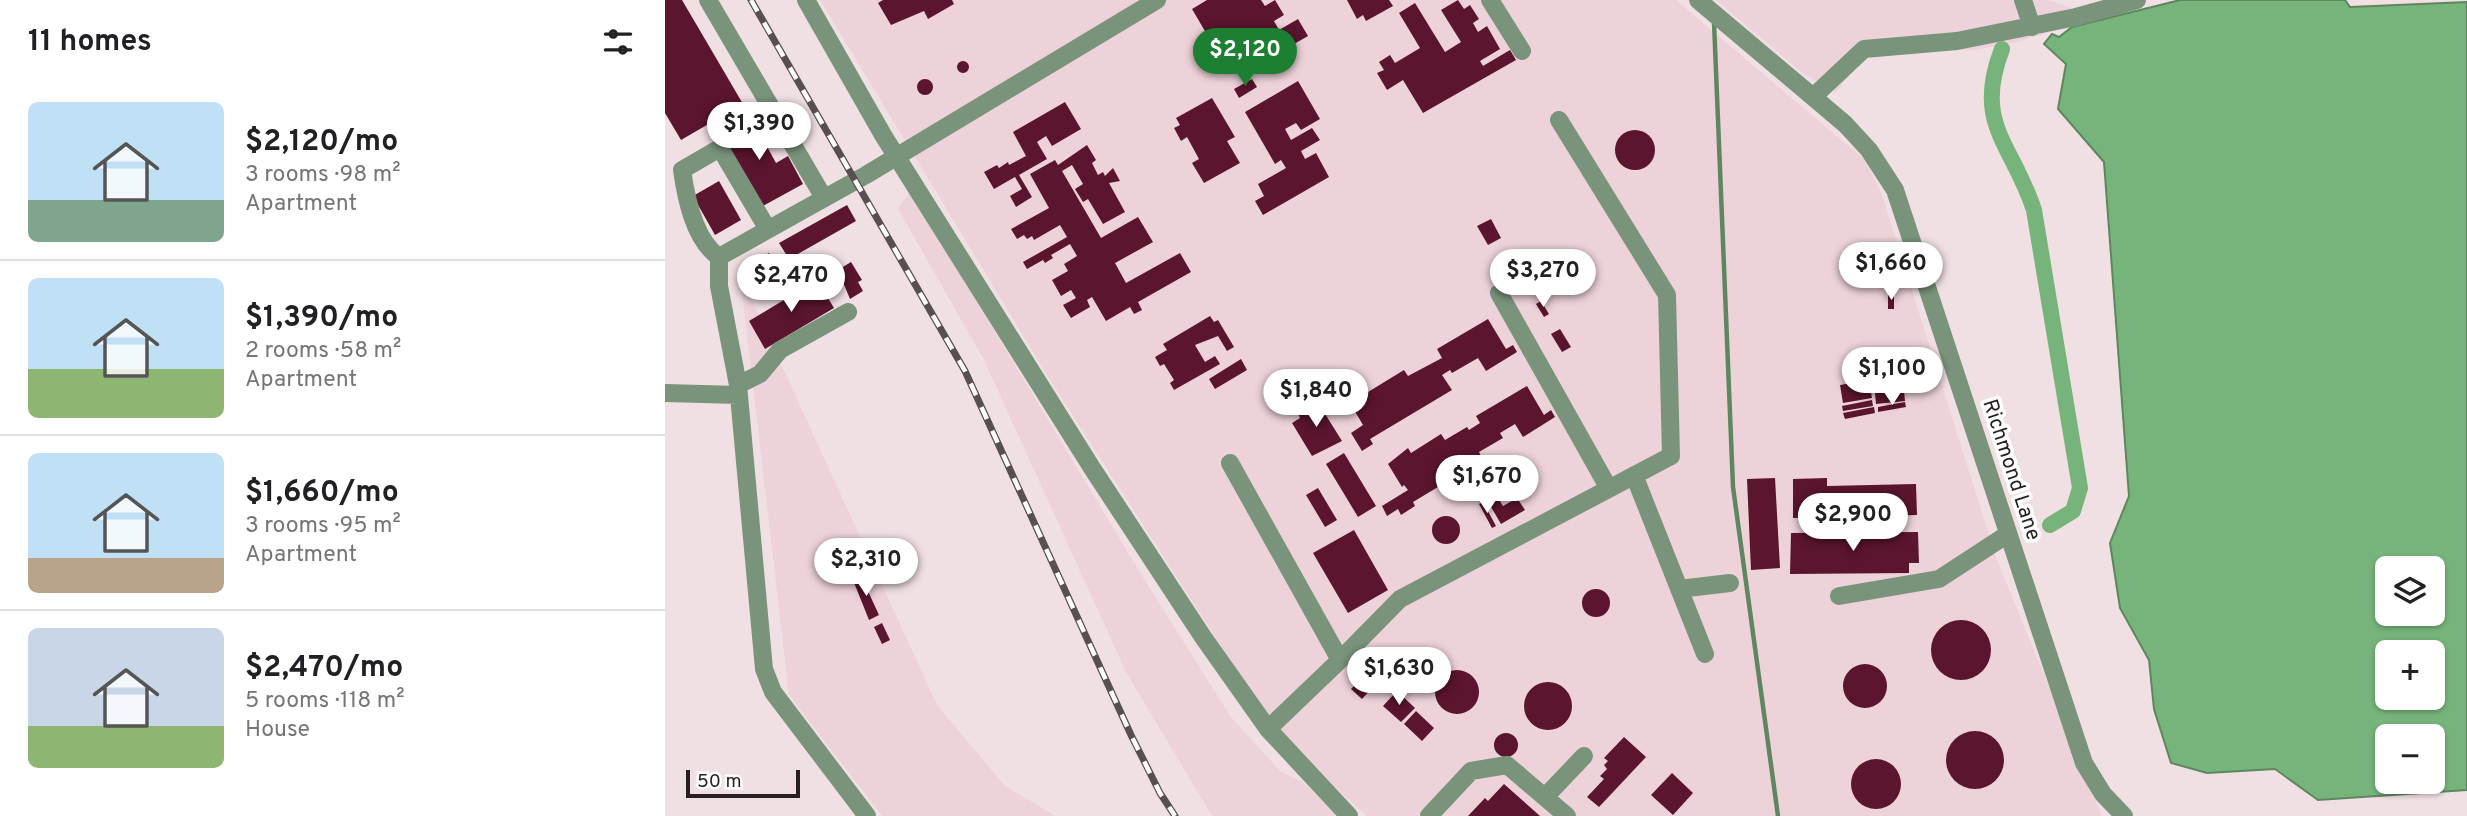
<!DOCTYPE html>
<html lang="en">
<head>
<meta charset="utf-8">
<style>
	:root { --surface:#fff; --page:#f6f6f6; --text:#202124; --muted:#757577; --line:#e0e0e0; --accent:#1d7f31 }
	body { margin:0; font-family:Overpass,sans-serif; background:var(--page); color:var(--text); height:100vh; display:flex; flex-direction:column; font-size:26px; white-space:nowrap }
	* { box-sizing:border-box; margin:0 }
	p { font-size:23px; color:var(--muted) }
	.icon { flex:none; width:38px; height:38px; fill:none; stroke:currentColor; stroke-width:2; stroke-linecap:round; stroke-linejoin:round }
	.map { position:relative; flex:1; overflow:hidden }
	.sheet { display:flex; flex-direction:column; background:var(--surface); width:665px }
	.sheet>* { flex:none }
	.tools { position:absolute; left:1710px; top:556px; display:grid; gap:14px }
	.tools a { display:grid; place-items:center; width:70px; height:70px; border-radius:10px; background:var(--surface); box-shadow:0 2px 5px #0004; font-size:35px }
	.scale { position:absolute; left:21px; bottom:18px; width:114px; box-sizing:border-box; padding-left:7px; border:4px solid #261f21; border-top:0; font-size:19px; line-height:24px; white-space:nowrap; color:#261f21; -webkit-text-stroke:5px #fff; paint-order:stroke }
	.price { position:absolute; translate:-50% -60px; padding:0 16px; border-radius:24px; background:#fff; color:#222; font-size:23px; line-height:46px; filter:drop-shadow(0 2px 4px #0008) }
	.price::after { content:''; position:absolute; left:50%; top:42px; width:21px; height:16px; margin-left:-10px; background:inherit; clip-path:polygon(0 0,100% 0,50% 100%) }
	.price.current { background:var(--accent); color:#fff }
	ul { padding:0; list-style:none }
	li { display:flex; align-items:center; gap:21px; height:175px; padding:0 28px }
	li+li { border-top:2px solid var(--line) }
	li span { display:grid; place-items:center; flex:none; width:196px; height:140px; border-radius:10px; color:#555 }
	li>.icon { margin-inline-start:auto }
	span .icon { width:84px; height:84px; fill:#fffc; stroke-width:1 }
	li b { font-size:30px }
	h2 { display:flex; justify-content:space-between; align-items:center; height:84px; padding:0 28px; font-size:30px }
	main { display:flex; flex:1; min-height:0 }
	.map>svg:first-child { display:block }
</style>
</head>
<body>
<main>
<section class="sheet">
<h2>11 homes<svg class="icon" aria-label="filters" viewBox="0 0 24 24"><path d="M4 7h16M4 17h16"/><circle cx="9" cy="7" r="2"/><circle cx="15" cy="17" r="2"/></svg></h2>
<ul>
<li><span style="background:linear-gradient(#bfe0f5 70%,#7fa58c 0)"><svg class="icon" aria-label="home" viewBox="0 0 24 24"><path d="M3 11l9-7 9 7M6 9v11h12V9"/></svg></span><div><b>$2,120/mo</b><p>3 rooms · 98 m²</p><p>Apartment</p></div></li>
<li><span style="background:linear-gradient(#bfe0f5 65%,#8fb573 0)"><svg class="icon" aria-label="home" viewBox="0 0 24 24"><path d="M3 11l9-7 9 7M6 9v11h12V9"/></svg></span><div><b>$1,390/mo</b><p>2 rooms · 58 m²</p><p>Apartment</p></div></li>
<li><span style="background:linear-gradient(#bfe0f5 75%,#b9a48a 0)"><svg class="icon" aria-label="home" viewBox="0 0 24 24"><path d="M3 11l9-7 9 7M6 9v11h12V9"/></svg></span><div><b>$1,660/mo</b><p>3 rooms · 95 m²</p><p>Apartment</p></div></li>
<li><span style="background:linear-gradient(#c9d6e8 70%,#8fb573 0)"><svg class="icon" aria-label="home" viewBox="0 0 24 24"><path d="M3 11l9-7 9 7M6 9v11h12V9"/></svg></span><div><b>$2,470/mo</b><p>5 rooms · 118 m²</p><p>House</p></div></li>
</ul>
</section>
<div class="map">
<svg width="1802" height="816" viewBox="0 0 1802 816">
	<rect width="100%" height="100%" fill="#f1e0e3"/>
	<!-- built -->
	<path fill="#edd3d9" d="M155,0H1011L1200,160L1216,192L1332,560L1437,816H702L615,738L385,380Z
		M1051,0H1385L1406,8L1412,24L1352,42L1311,50L1224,48L1197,61L1171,92L1139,74Z
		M245,191L484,587L566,717L616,772L638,782L673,816H547L461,672L319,360L233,209Z
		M75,274L272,705L340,786L391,816H217L124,695Z"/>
	<!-- water -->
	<path fill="#76b47b" stroke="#5e8760" stroke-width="2" fill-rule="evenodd" d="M1515,0H1680L1685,7L1802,2V790L1653,800L1610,769L1542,773L1506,763L1489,709L1484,660L1455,608L1445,543L1464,496L1439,162L1393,109L1401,64L1379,44L1387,34L1394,37L1407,27ZM1722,569H1768V614H1722ZM1722,653H1768V698H1722ZM1722,737H1768V782H1722Z"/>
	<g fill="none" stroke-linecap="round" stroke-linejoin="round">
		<!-- stream -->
		<path stroke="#5e8760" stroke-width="4.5" d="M1049,22L1068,487L1113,816"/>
		<!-- canal -->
		<path stroke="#76b47b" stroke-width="16" d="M1337,49C1308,124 1347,143 1369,210L1415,488L1408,511L1385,525"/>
	</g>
	<!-- building -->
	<path fill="#5b152e" d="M0,0H17L78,104L16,140L0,113Z
		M218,0H287L289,4L263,19L259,11L226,25L213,3Z
		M542,0H596L600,6L610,0L619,15L609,21L614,30L633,19L643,36L589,67L585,60L577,64L567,46L562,49L553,33L544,38L527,9Z
		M682,0H724L728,6L701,21L698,15L692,19Z
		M793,0L799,9L805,5L814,19L808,23L813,32L822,26L835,49L815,61L818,66L845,50L851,60L758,113L738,80L722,90L712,73L719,70L714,62L725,55L730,63L755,48L734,13L750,3L780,52L796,42L776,10Z
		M292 67a6 6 0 1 1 12 0a6 6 0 1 1-12 0Z
		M587,79L592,87L574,98L569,89Z
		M252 87a8 8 0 1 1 16 0a8 8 0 1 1-16 0Z
		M633,81L655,119L636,130L631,123L620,129L626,140L647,128L655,140L636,151L640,159L651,153L664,177L598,215L590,201L599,196L593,184L621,168L616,160L610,164L580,112Z
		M547,98L570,137L562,141L575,163L539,183L527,163L534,159L522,137L516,141L509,128L515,125L511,118Z
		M400,102L416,129L387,146L381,136L372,142L382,159L354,175L367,197L351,207L345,196L357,189L350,177L329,189L319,172L332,165L334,168L343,162L344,165L361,156L348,132Z
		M84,114L111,163L123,156L138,184L96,207L53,131Z
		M950 150a20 20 0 1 1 40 0a20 20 0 1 1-40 0Z
		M422,145L431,160L427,163L433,175L438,172L440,176L448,168L455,181L444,183L460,212L438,224L423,199L418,202L410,189L418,184L407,165L397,171L436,238L473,217L488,242L450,263L461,283L515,253L526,272L473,302L477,310L469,314L465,307L441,321L427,297L422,300L425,307L406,318L398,305L411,298L406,290L396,296L387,280L403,271L399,264L412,256L405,244L386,255L388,258L380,263L378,260L362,269L358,262L402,237L395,225L369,240L367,236L362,239L359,235L352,239L346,229L384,208L365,174L390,160L393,165Z
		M54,181L76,220L50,235L28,196Z
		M182,205L191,221L124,259L114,243Z
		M826,219L836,238L823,245L812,226Z
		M104,253L111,266L86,281L78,267Z
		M186,262L197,280L193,282L198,291L185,299L173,270Z
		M152,280L169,308L100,349L84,321Z
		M1223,295H1229V309H1223Z
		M876,301L884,314L879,317L871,304Z
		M545,316L549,322L553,320L569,347L562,351L553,336L530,345L540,362L550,356L555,364L509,390L505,383L509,380L499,364L495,366L490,357L502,350L498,344Z
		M823,319L841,349L848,345L852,352L821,371L813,358L787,373L785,370L777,375L787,390L705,439L708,444L697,451L686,433L698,425L685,403L739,370L743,376L777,358L772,349Z
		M895,329L906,347L897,352L886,334Z
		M576,359L582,370L550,389L544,379Z
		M1236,361L1240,401L1211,404L1207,363Z
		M1204,380L1207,398L1178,403L1175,385Z
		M862,386L879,415L886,410L890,417L858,437L850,424L835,433L838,438L814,452L818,460L814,462L816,465L798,472L800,476L775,491L773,487L748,502L750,506L736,515L733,509L722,516L717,506L743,490L739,485L737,487L723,464L743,448L746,453L776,434L780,440L802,427L804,430L815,423L811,416Z
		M1207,400L1208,406L1178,411L1177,406Z
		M652,401L677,441L647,456L627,423L635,418L632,412Z
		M1240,402L1241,407L1213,412V407Z
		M1209,407L1210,413L1180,419L1178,413Z
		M679,453L711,506L693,517L661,464Z
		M1110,478L1115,568L1086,570L1082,479Z
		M1162,478V486L1251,484L1252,515L1128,518V479Z
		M653,488L672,520L660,527L641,495Z
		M831,495L838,506L852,498L860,510L836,524L822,500Z
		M818,502L831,526L827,528L814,504Z
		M767 530a14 14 0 1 1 28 0a14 14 0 1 1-28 0Z
		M689,530L723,590L683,613L648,553Z
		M1253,532L1254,563H1244V573L1125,574L1126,533Z
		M196,576L214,615L204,620L188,580Z
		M917 603a14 14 0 1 1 28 0a14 14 0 1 1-28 0Z
		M1266 650a30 30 0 1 1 60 0a30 30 0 1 1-60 0Z
		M217,623L225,640L217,644L209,627Z
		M1178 686a22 22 0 1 1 44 0a22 22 0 1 1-44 0Z
		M770 692a22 22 0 1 1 44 0a22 22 0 1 1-44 0Z
		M701,673L712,683L697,699L686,689Z
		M859 706a24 24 0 1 1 48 0a24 24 0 1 1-48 0Z
		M732,691L750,708L736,722L718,706Z
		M751,711L769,728L757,741L739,724Z
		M1281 760a29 29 0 1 1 58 0a29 29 0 1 1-58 0Z
		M829 745a12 12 0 1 1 24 0a12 12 0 1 1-24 0Z
		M959,737L981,757L934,807L922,797L939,779L935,776L942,769L939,765L943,761L939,758Z
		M1186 784a25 25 0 1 1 50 0a25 25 0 1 1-50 0Z
		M1007,773L1028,793L1008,815L986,795Z
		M839,784L875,816H803L820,798L823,801Z"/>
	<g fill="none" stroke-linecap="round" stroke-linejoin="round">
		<!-- minor -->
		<path stroke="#7a947c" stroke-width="18" d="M43,0L159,198
			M141,0L218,135L427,468L538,637L603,729L684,816
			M825,0L857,51
			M1033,0L1180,124L1204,150L1230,190L1419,763L1438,794L1459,816
			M1358,0L1367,27
			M1148,97L1199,49L1292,41L1411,17L1472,0
			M54,257C29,240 21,198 17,170L55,148L102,228
			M834,293L943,487
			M73,385L95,374L115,350L183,312
			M0,393L74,395
			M565,463L675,660L603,729
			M969,475L1040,654
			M1014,589L1065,583
			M1174,596L1274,579L1343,534
			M675,660L735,599L1006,456L1002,295L894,120
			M880,797L919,756
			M202,816L108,692L99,669L73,385L54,286V257L201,175L492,0
			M764,816L806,771L842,765L902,816"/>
		<defs>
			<path id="rail" d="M86,0L300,371L466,735L495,793L510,816"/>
		</defs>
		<!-- rail casing -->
		<use href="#rail" stroke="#594f51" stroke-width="7"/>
		<!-- rail -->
		<use href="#rail" stroke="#fff" stroke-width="4.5" stroke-dasharray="13" stroke-linecap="butt"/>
	</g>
	<g text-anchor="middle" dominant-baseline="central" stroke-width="7" stroke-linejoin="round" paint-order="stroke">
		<!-- street labels -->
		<g font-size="21" fill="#261f21" stroke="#fff">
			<text transform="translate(1346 470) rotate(72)">Richmond Lane</text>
		</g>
	</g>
</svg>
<div class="tools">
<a><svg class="icon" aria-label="layers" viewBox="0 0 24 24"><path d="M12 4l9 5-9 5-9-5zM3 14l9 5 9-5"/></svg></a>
<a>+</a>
<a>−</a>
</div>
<div class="scale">50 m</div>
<b class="price current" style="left:580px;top:88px">$2,120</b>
<b class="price" style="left:94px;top:162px">$1,390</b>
<b class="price" style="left:1226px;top:302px">$1,660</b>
<b class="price" style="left:878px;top:309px">$3,270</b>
<b class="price" style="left:126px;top:314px">$2,470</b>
<b class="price" style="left:1227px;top:407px">$1,100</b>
<b class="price" style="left:651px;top:429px">$1,840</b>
<b class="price" style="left:822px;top:515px">$1,670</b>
<b class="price" style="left:1188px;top:553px">$2,900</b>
<b class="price" style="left:201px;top:598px">$2,310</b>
<b class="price" style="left:734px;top:707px">$1,630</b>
</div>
</main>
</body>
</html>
